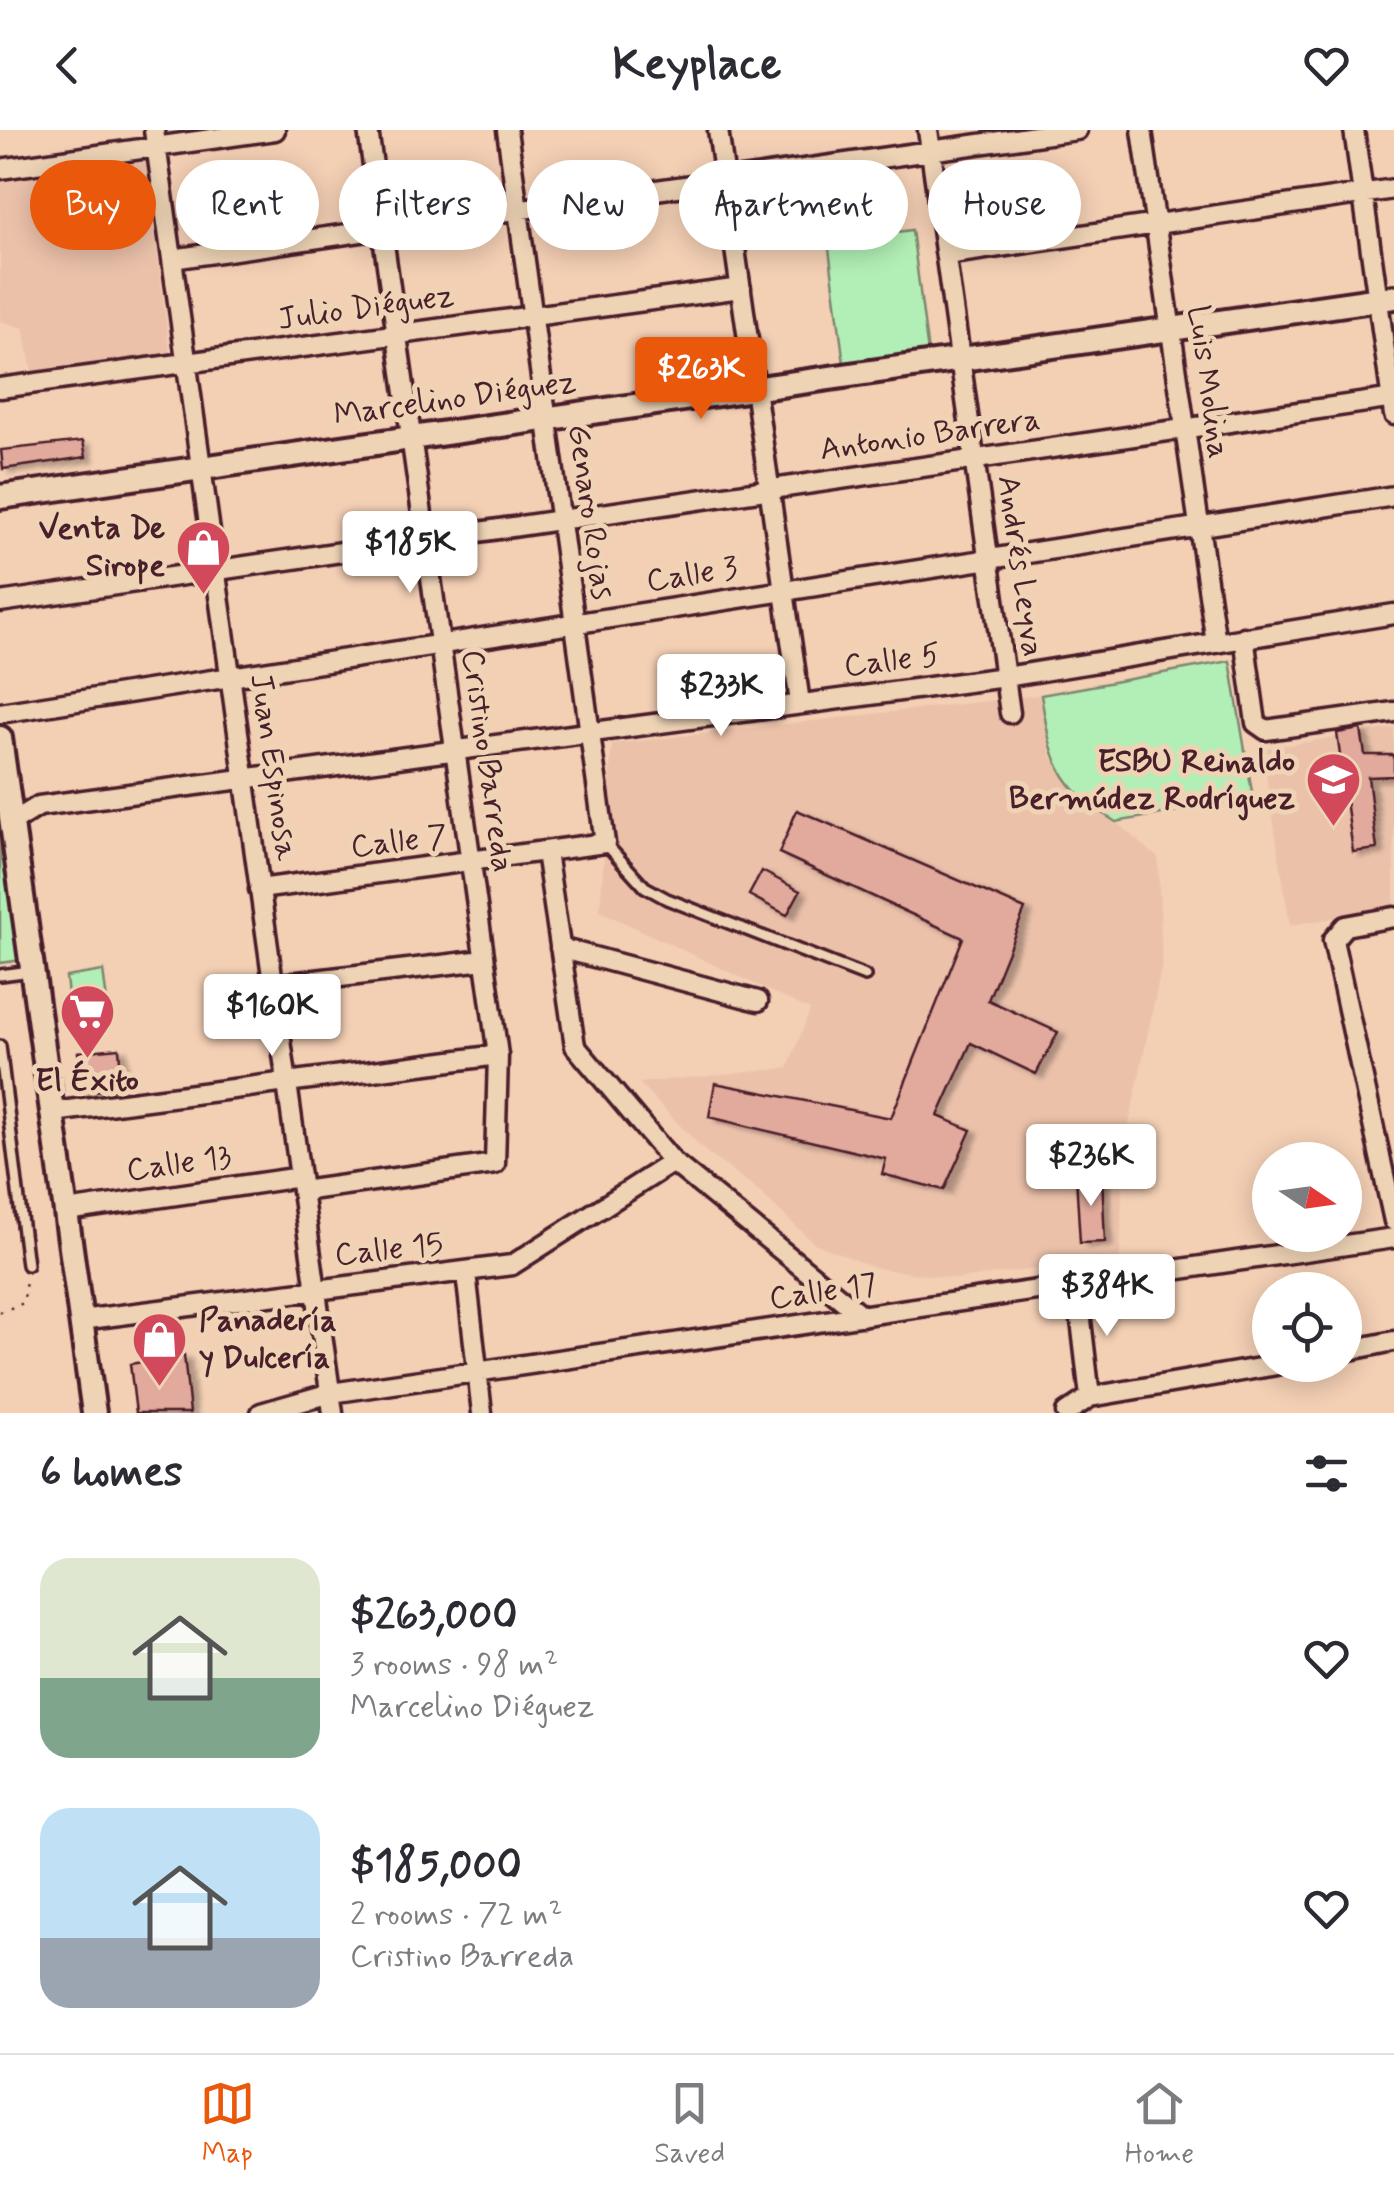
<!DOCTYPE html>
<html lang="en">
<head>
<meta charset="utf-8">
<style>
	:root { --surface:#fff; --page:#f2f2f3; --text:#2b2b33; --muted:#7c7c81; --line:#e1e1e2; --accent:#ea580c }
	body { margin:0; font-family:Mynerve,sans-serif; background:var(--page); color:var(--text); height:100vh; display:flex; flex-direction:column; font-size:38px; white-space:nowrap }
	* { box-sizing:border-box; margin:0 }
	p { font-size:32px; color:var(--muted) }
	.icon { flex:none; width:55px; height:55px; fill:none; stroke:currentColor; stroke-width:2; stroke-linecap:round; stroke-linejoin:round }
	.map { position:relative; height:1283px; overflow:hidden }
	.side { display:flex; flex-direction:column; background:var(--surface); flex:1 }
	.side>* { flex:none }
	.hud { position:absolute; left:30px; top:30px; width:1335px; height:90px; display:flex; gap:20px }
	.needle { width:65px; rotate:103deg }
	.fabs { position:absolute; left:1252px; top:1012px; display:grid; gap:20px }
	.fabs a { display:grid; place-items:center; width:110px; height:110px; border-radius:50%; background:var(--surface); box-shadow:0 5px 25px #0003; font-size:50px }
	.price { position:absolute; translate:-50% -85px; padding:0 22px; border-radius:10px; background:#fff; color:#222; font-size:32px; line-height:65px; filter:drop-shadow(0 2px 5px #0008) }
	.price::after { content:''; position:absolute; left:50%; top:60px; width:30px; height:22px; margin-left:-15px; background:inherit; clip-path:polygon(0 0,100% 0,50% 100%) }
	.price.selected { background:var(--accent); color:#fff }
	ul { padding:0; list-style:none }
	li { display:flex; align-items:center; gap:30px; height:250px; padding:0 40px }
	li span { display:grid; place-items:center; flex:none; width:280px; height:200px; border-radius:30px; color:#555 }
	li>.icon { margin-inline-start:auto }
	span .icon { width:120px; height:120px; fill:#fffc; stroke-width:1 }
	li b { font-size:42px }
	h2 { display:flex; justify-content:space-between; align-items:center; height:120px; padding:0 40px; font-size:42px }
	.tag { padding:0 35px; border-radius:45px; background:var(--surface); box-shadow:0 5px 25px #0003; font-size:35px; line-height:90px }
	.tag.selected { background:var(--accent); color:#fff }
	header { display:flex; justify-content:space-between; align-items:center; height:130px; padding:0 40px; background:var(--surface); font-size:45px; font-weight:700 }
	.tab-bar { display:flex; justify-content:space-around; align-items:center; height:140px; border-top:2px solid var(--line); background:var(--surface); font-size:28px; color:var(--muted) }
	.tab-bar a { display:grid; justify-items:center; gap:5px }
	.tab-bar .selected { color:var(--accent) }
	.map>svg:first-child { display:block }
</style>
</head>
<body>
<header><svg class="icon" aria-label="back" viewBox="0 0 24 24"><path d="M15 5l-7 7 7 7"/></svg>Keyplace<svg class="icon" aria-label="heart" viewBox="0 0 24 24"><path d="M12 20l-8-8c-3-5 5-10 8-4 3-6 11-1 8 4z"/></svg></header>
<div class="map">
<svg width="1394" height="1283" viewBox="0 0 1394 1283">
	<defs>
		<filter id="shadow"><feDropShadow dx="7" dy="4" stdDeviation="2.5" flood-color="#0004"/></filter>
	</defs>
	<rect width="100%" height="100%" fill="#f3cfb4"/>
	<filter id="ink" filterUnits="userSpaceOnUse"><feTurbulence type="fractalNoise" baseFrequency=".01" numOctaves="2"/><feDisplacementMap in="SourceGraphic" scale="20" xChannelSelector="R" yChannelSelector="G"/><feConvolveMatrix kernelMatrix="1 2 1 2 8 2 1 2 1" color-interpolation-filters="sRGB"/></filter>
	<g filter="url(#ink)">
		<!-- built -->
		<path fill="#ebc1aa" d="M146,29L170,224L32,241L24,198L0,191V53Z
			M1041,565L1051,626L1080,670L1116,692L1158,728L1162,834L1123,1023L1120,1128L958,1149L875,1138L814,1113L753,1056L706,1022L639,953L788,938L810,880L600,781L612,614Z
			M1394,598V778L1290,795L1262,619Z"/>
		<!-- green -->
		<path fill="#b2efb6" stroke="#7e8770" stroke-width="2.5" d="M777,56L784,100L748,106L741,61Z
			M912,100L928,223L844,234L828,111Z
			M1230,531L1253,668L1116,692C1056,655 1052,631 1041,565Z
			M0,706H4L22,830L0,833Z
			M103,841L110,893L88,897L87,891L71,894L66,847Z"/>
		<!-- building -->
		<path fill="#e1aa9c" stroke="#4a1f2b" stroke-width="2.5" filter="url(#shadow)" d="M83,311L86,327L3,339L1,320Z
			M1361,599L1365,625H1394V646L1368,647L1377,719L1353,722L1337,603Z
			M797,680L1025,779L988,870L1058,902L1036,944L971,913L938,986L971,1000L944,1060L882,1044L886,1029L709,987L715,953L891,988L963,808L779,723Z
			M762,741L800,761L787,785L749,765Z
			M119,918L122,958L81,962L78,922Z
			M1102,1045L1105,1112L1080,1113L1076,1046Z
			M184,1225L190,1283H136L130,1234Z"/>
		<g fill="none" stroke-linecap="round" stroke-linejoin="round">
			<defs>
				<path id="lane" d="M605,713L645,757L667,769L865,846
					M0,845L31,841
					M0,916L27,1135"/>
				<path id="street" d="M154,0L333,1283
					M718,0L800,573
					M928,0L1010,583
					M1142,0L1216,513
					M1354,0L1394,285
					M0,39L275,0
					M946,125L1394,59
					M172,129L1077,0
					M0,258L741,158
					M0,472L1394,268
					M1244,507L1256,593L1266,600L1394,582
					M0,583L1394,366
					M13,692L39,676L1005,547L1394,484
					M546,722L575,916L673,1032L862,1186
					M259,759L605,713L507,0
					M1394,787L1345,796L1333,810L1394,1091
					M560,818L758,871
					M273,855L484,830
					M53,982L498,925
					M302,1061L495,1034L498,925L368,0
					M66,1081L300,1047
					M466,1143L482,1283
					M1077,1156L1090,1267
					M81,1190L512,1135L673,1032
					M1345,1221L1394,1211
					M261,1283L331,1263L1394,1108
					M1066,1283L1090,1267L1277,1235"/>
				<path id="secondary" d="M0,367L1394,167
					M0,608L94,1283"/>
			</defs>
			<!-- lane casing -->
			<use href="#lane" stroke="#4a1f2b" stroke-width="16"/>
			<!-- street casing -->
			<use href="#street" stroke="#4a1f2b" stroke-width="25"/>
			<!-- secondary casing -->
			<use href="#secondary" stroke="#4a1f2b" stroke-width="30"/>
			<!-- path -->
			<path stroke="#4a1f2b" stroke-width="2.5" stroke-dasharray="2.5 8" stroke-linecap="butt" d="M0,1182L24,1173L26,1147"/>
			<!-- lane -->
			<use href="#lane" stroke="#eed3b5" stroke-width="9"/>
			<!-- street -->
			<use href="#street" stroke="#eed3b5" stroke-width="18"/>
			<!-- secondary -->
			<use href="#secondary" stroke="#eed3b5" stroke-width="22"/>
		</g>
	</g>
	<!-- icons -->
	<defs>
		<symbol id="shop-pin" viewBox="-11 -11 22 30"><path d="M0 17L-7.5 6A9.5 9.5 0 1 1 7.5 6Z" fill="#d1495b" stroke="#eed3b5"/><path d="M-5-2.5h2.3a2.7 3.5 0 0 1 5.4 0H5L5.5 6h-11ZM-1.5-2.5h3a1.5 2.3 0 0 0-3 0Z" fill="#fff"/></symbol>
		<symbol id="school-pin" viewBox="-11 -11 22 30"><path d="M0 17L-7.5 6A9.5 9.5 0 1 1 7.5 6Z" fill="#d1495b" stroke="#eed3b5"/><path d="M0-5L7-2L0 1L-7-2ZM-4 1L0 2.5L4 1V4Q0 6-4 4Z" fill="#fff"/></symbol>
		<symbol id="supermarket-pin" viewBox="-11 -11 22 30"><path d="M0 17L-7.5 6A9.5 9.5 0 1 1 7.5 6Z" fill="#d1495b" stroke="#eed3b5"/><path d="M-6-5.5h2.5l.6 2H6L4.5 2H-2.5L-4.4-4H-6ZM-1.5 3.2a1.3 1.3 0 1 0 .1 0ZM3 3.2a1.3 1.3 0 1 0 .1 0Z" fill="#fff"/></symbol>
	</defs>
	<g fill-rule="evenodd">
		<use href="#shop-pin" x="172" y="386" width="63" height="86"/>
		<use href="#school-pin" x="1302" y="618" width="63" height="86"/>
		<use href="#supermarket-pin" x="56" y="850" width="63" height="86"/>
		<use href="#shop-pin" x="128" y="1178" width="63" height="86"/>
	</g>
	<g text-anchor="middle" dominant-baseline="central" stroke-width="10" stroke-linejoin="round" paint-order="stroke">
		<!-- street labels -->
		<g font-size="32" fill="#4a1f2b" stroke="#eed3b5">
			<text transform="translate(366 178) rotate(-8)">Julio Diéguez</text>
			<text transform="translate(1208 252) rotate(82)">Luis Molina</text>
			<text transform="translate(455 269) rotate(-8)">Marcelino Diéguez</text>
			<text transform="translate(930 305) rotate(-8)">Antonio Barrera</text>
			<text transform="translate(590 382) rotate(82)">Genaro Rojas</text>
			<text transform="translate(1020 436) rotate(82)">Andrés Leyva</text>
			<text transform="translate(692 445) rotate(-9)">Calle 3</text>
			<text transform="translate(892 531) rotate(-7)">Calle 5</text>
			<text transform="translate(487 631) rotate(82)">Cristino Barreda</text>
			<text transform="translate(273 637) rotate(82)">Juan Espinosa</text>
			<text transform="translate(399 712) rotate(-7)">Calle 7</text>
			<text transform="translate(179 1034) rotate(-8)">Calle 13</text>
			<text transform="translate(389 1120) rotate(-6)">Calle 15</text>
			<text transform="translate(823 1162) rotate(-8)">Calle 17</text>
		</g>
		<!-- poi labels -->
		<g font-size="32" font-weight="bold" fill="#4a1f2b" stroke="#eed3b5" text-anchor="end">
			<text x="165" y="399">Venta De<tspan x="165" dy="37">Sirope</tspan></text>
			<text x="1295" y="632">ESBU Reinaldo<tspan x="1295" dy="37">Bermúdez Rodríguez</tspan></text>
			<text x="87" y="951" text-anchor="middle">El Éxito</text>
			<text x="199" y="1191" text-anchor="start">Panadería<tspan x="199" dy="37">y Dulcería</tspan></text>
		</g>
	</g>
</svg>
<div class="fabs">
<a><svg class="needle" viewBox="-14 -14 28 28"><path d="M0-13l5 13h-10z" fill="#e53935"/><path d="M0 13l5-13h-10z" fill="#7c7c81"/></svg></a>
<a><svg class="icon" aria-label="locate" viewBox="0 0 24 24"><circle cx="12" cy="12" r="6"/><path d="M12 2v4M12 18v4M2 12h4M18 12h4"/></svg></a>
</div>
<b class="price selected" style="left:701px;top:292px">$263K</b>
<b class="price" style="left:410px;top:466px">$185K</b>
<b class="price" style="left:721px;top:609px">$233K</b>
<b class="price" style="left:272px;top:929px">$160K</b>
<b class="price" style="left:1091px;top:1079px">$236K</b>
<b class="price" style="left:1107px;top:1209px">$384K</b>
<div class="hud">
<a class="tag selected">Buy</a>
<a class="tag">Rent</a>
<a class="tag">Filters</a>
<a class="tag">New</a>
<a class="tag">Apartment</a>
<a class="tag">House</a>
</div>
</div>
<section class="side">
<h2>6 homes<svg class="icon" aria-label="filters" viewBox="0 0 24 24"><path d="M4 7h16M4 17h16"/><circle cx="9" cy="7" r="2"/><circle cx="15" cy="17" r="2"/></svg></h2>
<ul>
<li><span style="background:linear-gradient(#dfe7d0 60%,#7fa58c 0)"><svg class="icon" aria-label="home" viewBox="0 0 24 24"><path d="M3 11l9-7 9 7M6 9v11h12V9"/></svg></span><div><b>$263,000</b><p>3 rooms · 98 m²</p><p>Marcelino Diéguez</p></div><svg class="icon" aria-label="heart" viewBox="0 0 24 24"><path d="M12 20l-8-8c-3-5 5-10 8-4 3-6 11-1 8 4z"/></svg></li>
<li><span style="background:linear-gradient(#bfe0f5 65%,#9aa5b1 0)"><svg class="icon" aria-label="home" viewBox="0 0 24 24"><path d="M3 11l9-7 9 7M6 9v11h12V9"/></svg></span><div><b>$185,000</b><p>2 rooms · 72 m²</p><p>Cristino Barreda</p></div><svg class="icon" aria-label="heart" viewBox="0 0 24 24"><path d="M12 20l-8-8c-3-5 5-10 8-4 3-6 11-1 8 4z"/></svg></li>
</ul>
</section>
<nav class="tab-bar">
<a class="selected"><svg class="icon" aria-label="map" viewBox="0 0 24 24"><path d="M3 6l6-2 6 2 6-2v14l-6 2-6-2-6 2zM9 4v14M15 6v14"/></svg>Map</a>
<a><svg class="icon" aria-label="saved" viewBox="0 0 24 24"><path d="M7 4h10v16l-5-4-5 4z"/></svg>Saved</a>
<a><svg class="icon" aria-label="home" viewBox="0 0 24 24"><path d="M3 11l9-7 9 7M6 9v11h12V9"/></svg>Home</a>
</nav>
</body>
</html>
